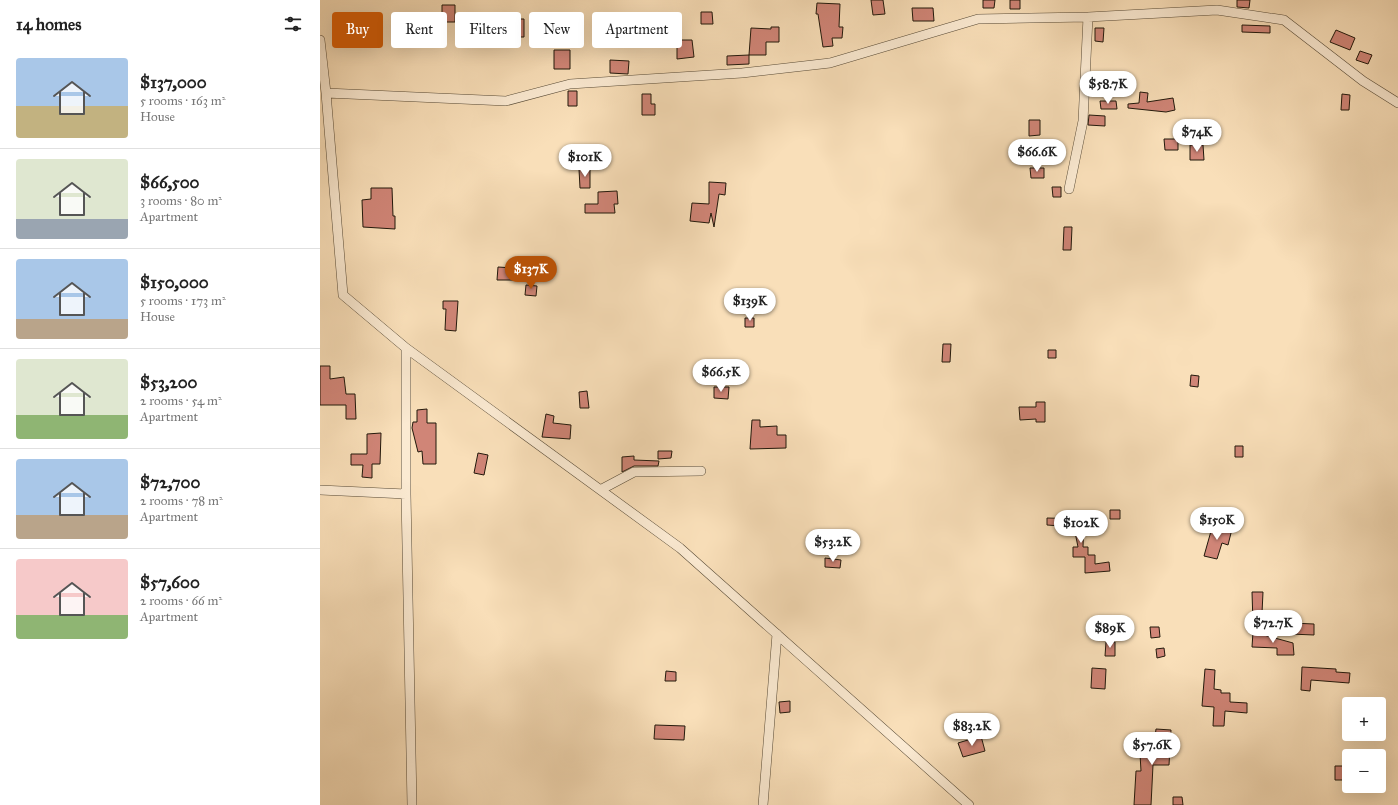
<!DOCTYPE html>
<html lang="en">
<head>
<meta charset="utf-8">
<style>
	:root { --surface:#fff; --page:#f6f6f6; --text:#222; --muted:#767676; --line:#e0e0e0; --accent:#b45309 }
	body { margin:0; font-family:"IM FELL Great Primer",serif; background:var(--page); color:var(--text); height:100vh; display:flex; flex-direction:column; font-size:15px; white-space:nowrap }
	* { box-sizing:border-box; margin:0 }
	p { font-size:13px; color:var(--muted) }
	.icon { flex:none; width:22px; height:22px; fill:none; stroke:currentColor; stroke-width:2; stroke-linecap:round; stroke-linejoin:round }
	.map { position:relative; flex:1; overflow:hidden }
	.side { display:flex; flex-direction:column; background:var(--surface); width:320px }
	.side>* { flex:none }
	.guide { position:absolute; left:12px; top:12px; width:380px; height:36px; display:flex; gap:8px }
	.controls { position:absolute; left:1022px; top:697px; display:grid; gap:8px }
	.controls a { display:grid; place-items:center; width:44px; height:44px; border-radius:4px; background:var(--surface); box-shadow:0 4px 16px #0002; font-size:20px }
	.price { position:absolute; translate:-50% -34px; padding:0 9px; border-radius:14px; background:#fff; color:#222; font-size:13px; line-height:26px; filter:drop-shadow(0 1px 2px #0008) }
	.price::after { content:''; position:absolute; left:50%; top:24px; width:12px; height:9px; margin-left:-6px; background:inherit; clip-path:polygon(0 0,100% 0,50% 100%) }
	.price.active { background:var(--accent); color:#fff }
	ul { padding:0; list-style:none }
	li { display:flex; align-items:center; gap:12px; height:100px; padding:0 16px }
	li+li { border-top:1px solid var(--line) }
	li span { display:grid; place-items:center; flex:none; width:112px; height:80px; border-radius:4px; color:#555 }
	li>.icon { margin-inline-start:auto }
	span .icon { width:48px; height:48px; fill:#fffc; stroke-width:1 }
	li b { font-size:17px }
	h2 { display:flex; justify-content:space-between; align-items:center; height:48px; padding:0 16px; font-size:17px }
	.tag { padding:0 14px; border-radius:4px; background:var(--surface); box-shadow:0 4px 16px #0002; font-size:14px; line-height:36px }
	.tag.active { background:var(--accent); color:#fff }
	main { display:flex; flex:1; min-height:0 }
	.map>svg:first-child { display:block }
</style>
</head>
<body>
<main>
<section class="side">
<h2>14 homes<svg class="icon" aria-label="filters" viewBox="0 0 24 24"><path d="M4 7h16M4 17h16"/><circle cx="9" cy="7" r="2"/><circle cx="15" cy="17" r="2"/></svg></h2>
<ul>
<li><span style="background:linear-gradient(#a9c7e8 60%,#c2b280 0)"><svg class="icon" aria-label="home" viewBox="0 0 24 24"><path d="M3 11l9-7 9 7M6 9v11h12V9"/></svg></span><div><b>$137,000</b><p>5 rooms · 163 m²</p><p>House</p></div></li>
<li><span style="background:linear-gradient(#dfe7d0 75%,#9aa5b1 0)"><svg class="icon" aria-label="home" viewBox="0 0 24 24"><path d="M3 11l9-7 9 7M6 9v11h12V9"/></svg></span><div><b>$66,500</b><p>3 rooms · 80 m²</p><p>Apartment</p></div></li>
<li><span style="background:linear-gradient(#a9c7e8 75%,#b9a48a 0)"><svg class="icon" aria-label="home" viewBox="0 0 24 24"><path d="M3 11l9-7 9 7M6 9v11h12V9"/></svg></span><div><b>$150,000</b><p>5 rooms · 173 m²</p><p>House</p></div></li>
<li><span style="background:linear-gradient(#dfe7d0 70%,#8fb573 0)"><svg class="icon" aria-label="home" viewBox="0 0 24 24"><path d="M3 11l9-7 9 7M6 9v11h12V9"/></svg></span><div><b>$53,200</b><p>2 rooms · 54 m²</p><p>Apartment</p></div></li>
<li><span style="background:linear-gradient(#a9c7e8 70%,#b9a48a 0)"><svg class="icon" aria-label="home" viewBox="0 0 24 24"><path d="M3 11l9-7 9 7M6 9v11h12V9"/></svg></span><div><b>$72,700</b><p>2 rooms · 78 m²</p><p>Apartment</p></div></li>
<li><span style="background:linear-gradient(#f6c9c9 70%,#8fb573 0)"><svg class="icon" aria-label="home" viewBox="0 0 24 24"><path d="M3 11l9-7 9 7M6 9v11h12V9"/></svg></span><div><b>$57,600</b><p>2 rooms · 66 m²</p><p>Apartment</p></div></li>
</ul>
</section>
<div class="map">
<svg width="1078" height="805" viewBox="0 0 1078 805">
	<rect width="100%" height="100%" fill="#f9dfb9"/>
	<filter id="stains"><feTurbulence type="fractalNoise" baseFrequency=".005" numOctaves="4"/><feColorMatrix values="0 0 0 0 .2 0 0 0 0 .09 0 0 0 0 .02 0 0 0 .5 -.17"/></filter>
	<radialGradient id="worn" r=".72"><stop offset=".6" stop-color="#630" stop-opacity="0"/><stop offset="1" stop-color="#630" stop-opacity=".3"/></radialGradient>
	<!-- building -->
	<path fill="#d08577" stroke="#21180b" d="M551,0H563L565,14L553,15Z
		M663,0H675L674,8H663Z
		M690,0H700V9H690Z
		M917,0H930L929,8L917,7Z
		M497,3L520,4L519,27H523L522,38H512L513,46L503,47L498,14H496Z
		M122,5H135V22H122Z
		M592,8H613L614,21H593Z
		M381,12H392L393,24H381Z
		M186,19H204V37H186Z
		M922,25L950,26V33L922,32Z
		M451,27H459V42H446V55H429L431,28L451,29Z
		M775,28H784L783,42L775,41Z
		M1016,30L1035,38L1030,50L1010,42Z
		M357,40H372L374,57L357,59Z
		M234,50H250V69H234Z
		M1040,51L1052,55L1048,64L1036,60Z
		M429,55V64L407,65V56Z
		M290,60L309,61L308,74L290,73Z
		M248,91H257V106H248Z
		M820,92L828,93L827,102L853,98L855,110L846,112L808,108V104L819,103Z
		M322,94H331V104H335V115H322Z
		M1022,94L1030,95L1029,110H1021Z
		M780,101H796L797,109H781Z
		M769,115L785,116V126L768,125Z
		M709,120H720V135L709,136Z
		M844,139H858V150H845Z
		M870,145H883L884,160H870Z
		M710,168H724V178H711Z
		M259,169H270V188H260Z
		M389,182L406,183L405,195L399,194L394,227L391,213L389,223L370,221L372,203L389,204Z
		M732,187H741V197H733Z
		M51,188H72L73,216H75V229L43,227L42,200L51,199Z
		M297,191L298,204H294L295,213H265V204H278V192Z
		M744,227H752L751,250H743Z
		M178,267L193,268V280H177Z
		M206,285L217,286L216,296L205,295Z
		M123,301H138L136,331L125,330L126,309H123Z
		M425,318H434V327H425Z
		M623,344H631L630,362H622Z
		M728,350H736V358H728Z
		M0,366H10V379L24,377L26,394H35L36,419H26V405H0Z
		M871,375L879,376L878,387L870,386Z
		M394,387H409L408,399L394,398Z
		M267,391L269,408H260L259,392Z
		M716,402H725V422H716V419L700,420L699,407H716Z
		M107,409V423H116V464H103L102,451L98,452L92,428L93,422H97V410Z
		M226,414L234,416L233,423L251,425L250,439L222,437Z
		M432,420H440V427L457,426V435H466V448L430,449Z
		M61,433L60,464H52V478L42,477L43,465H31V454H47V434Z
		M915,446H923V457H915Z
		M338,451H352L351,458L338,459Z
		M158,453L168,455L164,475L154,473Z
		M314,456V460L339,461L338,466H314L302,472V457Z
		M790,510H800V519H790Z
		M727,518L764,519L763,547H768V555H775V564L789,562L790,571L765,573V557H753V547H758L754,527L727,525Z
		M893,524L912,529L908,545L902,543L897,559L884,556Z
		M505,558L521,560L520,568L505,567Z
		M932,592H943L942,613L963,612V623L933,624Z
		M971,623L994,624V635L970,634Z
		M830,627H839L840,637L831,638Z
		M933,632L973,643L974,655H957V648L932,647Z
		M786,642H795V656H785Z
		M844,648L845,656L837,658L836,649Z
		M982,667L1016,669V672L1030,673L1029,683L991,680L990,691L981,690Z
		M772,668L786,669L785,689L771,688Z
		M885,669L895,670L894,689L901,690V693H910V702L927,703V713L905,711L904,726H893L894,707L882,706Z
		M346,671L356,672V681H345Z
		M470,701V712L460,713L459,702Z
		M335,725L365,726L364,740L334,739Z
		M836,729L851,730L849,765H833L831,805H814L816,771H821L820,754L831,753L832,737H835Z
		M661,736L665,751L643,757L638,743Z
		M1015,766H1027V780H1015Z
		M853,797H862L863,805H853Z"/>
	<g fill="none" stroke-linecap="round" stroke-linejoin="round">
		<defs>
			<path id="minor" d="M0,40L6,93L23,295L86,348L360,548L649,805
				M6,93L186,101L250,84L422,73L510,63L658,19L768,17L897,10L964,20L1043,81L1078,103
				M749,189L763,121L768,17
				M86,348V494L92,805
				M282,489L314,472L381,471
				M0,490L86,494
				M443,805L457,634"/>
		</defs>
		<!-- minor casing -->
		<use href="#minor" stroke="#574a36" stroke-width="10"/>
		<!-- minor -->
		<use href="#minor" stroke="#fbead2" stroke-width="9"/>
	</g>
	<rect width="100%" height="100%" filter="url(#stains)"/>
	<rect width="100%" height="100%" fill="url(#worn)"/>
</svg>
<div class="controls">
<a>+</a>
<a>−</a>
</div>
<b class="price" style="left:788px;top:105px">$58.7K</b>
<b class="price" style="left:877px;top:153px">$74K</b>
<b class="price" style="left:717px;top:173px">$66.6K</b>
<b class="price" style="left:265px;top:178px">$101K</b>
<b class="price active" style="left:211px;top:290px">$137K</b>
<b class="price" style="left:430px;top:322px">$139K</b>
<b class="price" style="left:401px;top:393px">$66.5K</b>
<b class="price" style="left:897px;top:541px">$150K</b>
<b class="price" style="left:761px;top:544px">$102K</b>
<b class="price" style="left:513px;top:563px">$53.2K</b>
<b class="price" style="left:953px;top:644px">$72.7K</b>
<b class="price" style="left:790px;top:649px">$89K</b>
<b class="price" style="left:652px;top:747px">$83.2K</b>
<b class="price" style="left:832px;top:766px">$57.6K</b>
<div class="guide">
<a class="tag active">Buy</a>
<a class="tag">Rent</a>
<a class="tag">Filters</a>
<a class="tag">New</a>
<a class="tag">Apartment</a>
</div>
</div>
</main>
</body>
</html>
